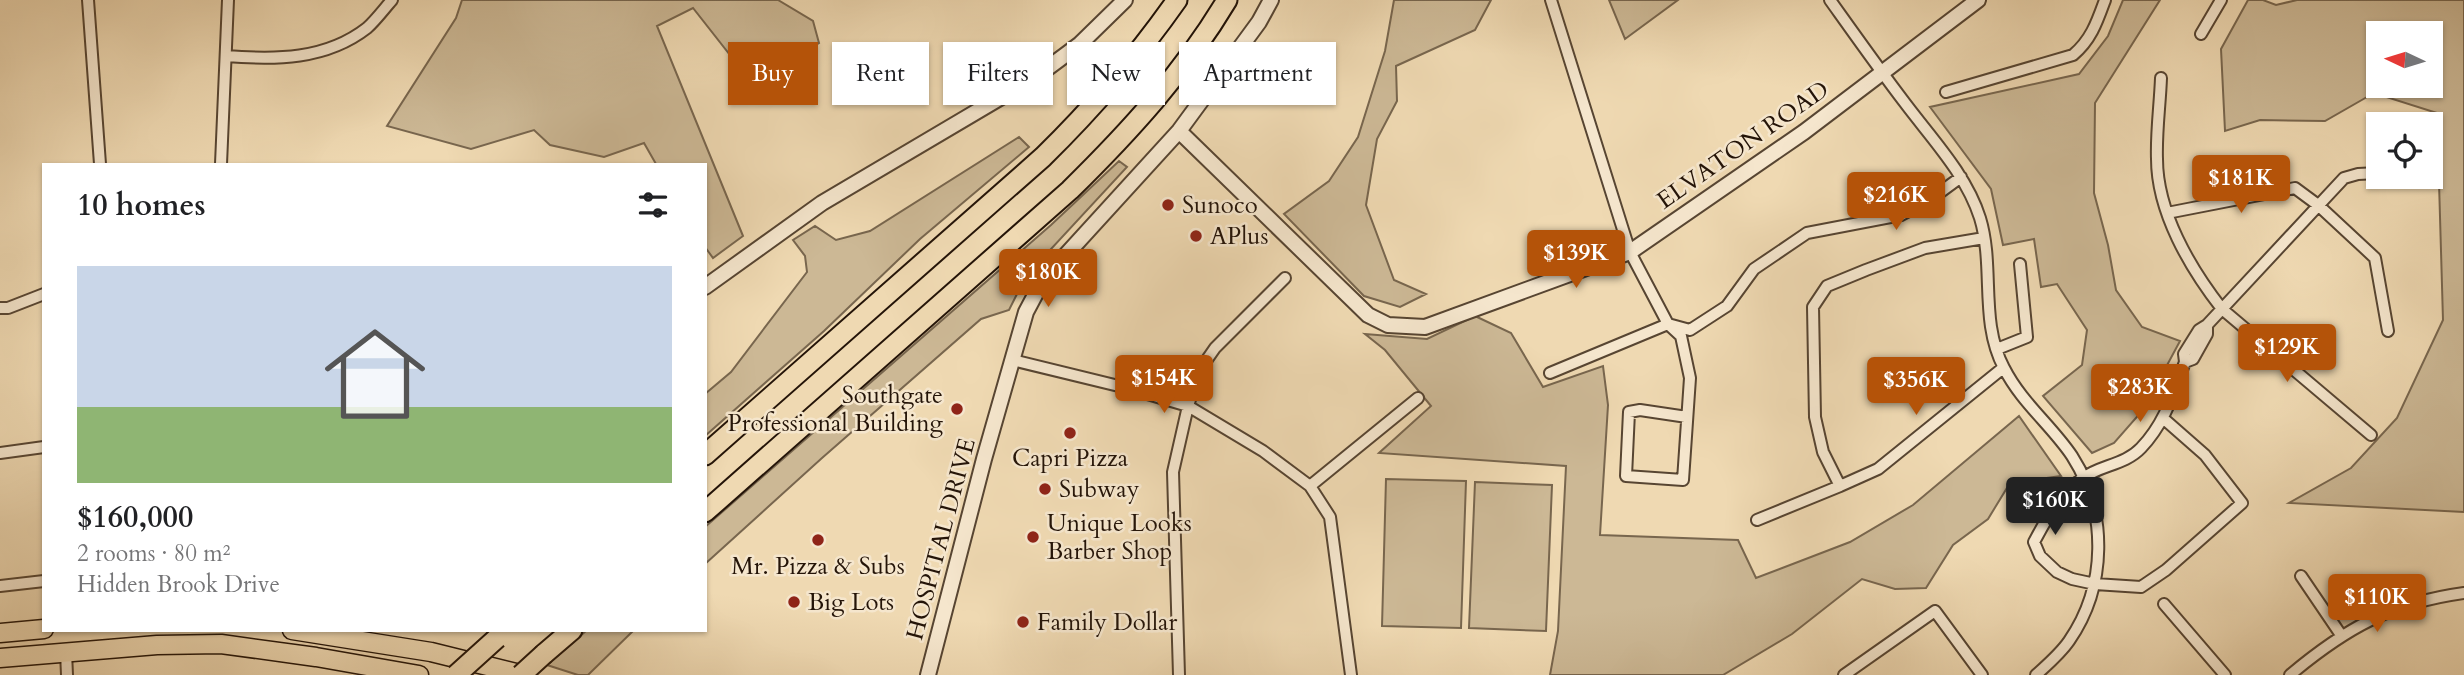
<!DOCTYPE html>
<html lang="en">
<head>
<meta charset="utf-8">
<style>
	:root { --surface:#fff; --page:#f6f6f6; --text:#202124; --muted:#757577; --accent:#b45309 }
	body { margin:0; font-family:Cardo,serif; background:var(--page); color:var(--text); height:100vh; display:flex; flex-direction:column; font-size:26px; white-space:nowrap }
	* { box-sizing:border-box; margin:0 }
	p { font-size:23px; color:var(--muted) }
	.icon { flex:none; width:38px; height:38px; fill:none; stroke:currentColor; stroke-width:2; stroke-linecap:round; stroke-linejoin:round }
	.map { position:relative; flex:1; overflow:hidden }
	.side { position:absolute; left:42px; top:163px; width:665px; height:469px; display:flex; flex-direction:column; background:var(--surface); border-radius:0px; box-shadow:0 2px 5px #0004 }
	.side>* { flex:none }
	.banner { position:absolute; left:728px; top:42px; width:665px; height:63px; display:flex; gap:14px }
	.needle { width:46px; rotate:274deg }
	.controls { position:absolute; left:2366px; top:21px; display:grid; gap:14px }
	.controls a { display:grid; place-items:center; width:77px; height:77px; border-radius:0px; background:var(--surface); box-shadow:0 2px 5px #0004; font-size:35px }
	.price { position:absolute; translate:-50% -60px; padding:0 16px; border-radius:7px; background:var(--accent); color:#fff; font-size:23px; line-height:46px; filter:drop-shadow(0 2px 4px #0008) }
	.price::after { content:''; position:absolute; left:50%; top:42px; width:21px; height:16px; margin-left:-10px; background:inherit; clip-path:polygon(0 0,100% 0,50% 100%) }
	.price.on { background:#222; color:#fff }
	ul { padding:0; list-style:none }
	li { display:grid; align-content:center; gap:14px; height:371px; padding:0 35px }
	li span { display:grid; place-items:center; height:217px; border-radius:0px; color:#555 }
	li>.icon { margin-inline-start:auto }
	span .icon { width:126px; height:126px; fill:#fffc; stroke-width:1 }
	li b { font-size:30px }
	h2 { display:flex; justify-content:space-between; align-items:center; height:84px; padding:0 35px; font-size:30px }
	.tag { padding:0 24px; border-radius:0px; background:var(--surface); box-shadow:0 2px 5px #0004; font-size:24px; line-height:63px }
	.tag.on { background:var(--accent); color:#fff }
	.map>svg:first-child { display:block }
</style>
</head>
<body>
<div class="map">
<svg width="2464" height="675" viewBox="0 0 2464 675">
	<rect width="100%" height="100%" fill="#efd9b2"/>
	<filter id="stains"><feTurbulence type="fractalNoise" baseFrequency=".00286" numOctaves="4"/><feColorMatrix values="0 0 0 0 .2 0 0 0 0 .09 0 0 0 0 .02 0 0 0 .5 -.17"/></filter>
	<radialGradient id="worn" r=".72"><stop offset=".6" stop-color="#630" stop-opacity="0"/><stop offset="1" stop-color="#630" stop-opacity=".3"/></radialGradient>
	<!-- green -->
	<path fill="#ccb895" stroke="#78664e" stroke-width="2" fill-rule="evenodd" d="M462,0H778L813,21L819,43L779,67L741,69L693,8L657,26L743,236L713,258L705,247V164H656L644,143L604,157L550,145L534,130L471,149L387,126L456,18Z
		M1394,0H1491L1475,30L1396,66L1397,101L1377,139L1366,205L1394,280L1426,294L1400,307L1364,296L1284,214L1329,181L1358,137L1385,51Z
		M1609,0H1678L1625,39Z
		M2123,0H2160L2095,103L2094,193L2108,245L2116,290L2142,327L2180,341L2143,410L2114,443L2092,453L2043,396L2082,365L2087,330L2057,284L2041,287L2034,239L2003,245L1991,189L1930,107L2079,74L2108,36Z
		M2248,0H2263L2276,5L2297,0H2464V512L2289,503L2351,468L2397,418L2443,320L2437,113L2374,93L2325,121L2260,120L2225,131L2221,49ZM2378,33H2431V86H2378Z
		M1019,137L1029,147L920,239L824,331L705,436V394L731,372L807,272L805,256L793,240L815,226L836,240L870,231Z
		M1119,161L1127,167L1026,276L1009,310L981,319L822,458L705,564V527L1051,225Z
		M1475,316L1511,333L1543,387L1603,366L1608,405L1600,535L1738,540L1756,578L1850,542L1913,505L2019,416L2061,476L2010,483L1988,519L1953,545L1926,588L1895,589L1862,579L1792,634L1723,675H1550L1558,631L1566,466L1379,453L1431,406L1385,350L1365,334L1427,339Z
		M1386,479L1466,481L1461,628L1382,626Z
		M1475,482L1552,485L1546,631L1469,628Z
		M587,630H634L588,675H578L547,665Z"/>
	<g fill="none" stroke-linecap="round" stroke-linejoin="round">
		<defs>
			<path id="minor" d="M88,0L100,164
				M1551,0L1630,252L1668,324L1681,336L1690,378L1683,480L1626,476L1629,412L1640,410L1687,417
				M1830,0C1855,35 1879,69 1905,103C1932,139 1966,174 1980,218C1995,267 1979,321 2004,368C2021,402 2052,426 2072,456C2108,512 2107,586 2069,641C2060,654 2048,664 2036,675
				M2201,34L2221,0
				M226,56C275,60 326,60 367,28C376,20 384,9 392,0
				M2161,78C2160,105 2156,132 2157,159C2157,212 2190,268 2222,309L2371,435
				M1946,92L2073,55C2091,40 2097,22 2105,0
				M221,164L228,0
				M2167,213L2295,188L2318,205L2375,258L2388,331
				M0,308H8L44,294
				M1997,349L2027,337L2020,264
				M1012,360L1127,388L1188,406L1263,451L1310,486
				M2185,362L2193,359L2207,334V325
				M1550,373L1668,324L1690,330L1727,306L1754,269L1807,233L1901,215L1931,199L1961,177
				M2164,419L2205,455L2242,503L2166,570L2141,587L2095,584L2072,579L2057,572L2040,556L2034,542C2047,518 2059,494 2083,478C2100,465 2125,465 2141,448C2165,423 2173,394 2185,362L2184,354L2199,330L2207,325L2344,178L2358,174L2378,173
				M0,453L44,447
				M1840,486L1878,469L2003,368
				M1757,520L1840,486L1823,452L1815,417L1813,307L1827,286L1866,270L1925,248L1984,238
				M2301,576L2341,635
				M0,586L44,581
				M2164,604L2225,675
				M66,652L67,675
				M1179,675L1173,472L1188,406L1199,371L1215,348L1285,278
				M1351,675L1330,517L1310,486L1418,398
				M1844,675L1935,611L1982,675
				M2290,675C2346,628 2391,603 2464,593"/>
			<path id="tertiary" d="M1179,131L1368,315L1388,325L1425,327L1630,252L1804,132L1978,0
				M705,287L822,203L1037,76L1080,44L1125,0
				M928,675L984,459L1026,312L1043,280L1179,131L1259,22L1271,0"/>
			<path id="primary" d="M292,630L431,652L524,675
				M0,633L44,629
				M0,658L157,645L221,644L316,657L419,675"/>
			<path id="motorway" d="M705,455L1043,157C1093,108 1137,57 1177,0
				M705,512L1070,190C1129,132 1184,72 1227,0
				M544,654L572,630"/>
		</defs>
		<!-- minor casing -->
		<use href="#minor" stroke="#574532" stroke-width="14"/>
		<!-- tertiary casing -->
		<use href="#tertiary" stroke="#574532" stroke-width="18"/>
		<!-- primary casing -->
		<use href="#primary" stroke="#241408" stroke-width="21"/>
		<!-- motorway casing -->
		<use href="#motorway" stroke="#241408" stroke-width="23"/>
		<!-- minor -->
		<use href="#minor" stroke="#f5e6cd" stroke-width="10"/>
		<!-- tertiary -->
		<use href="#tertiary" stroke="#f5e6cd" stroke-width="14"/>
		<!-- primary -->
		<use href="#primary" stroke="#efd9b2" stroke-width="18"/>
		<!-- motorway -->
		<use href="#motorway" stroke="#efd9b2" stroke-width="19"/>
		<defs>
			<path id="motorway-bridge" d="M456,675L497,638
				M521,675L544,654"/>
		</defs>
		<!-- motorway-bridge casing -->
		<use href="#motorway-bridge" stroke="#241408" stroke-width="23" stroke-linecap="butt"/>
		<!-- motorway-bridge -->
		<use href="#motorway-bridge" stroke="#efd9b2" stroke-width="19"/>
	</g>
	<!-- markers -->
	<g fill="#8f2418" stroke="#f5e6cd" stroke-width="2.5">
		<circle cx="1168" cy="205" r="7"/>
		<circle cx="1196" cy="236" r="7"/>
		<circle cx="957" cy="409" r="7"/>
		<circle cx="1070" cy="433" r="7"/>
		<circle cx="1045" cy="489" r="7"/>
		<circle cx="1033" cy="537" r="7"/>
		<circle cx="818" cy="540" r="7"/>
		<circle cx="794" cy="602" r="7"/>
		<circle cx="1023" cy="622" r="7"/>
	</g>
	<g text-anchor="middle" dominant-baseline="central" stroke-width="5" stroke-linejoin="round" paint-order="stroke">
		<!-- street labels -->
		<g font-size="24" fill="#241408" stroke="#f5e6cd">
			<text transform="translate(1743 145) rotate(-35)">ELVATON ROAD</text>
			<text transform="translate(941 539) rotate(-75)">HOSPITAL DRIVE</text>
		</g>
		<!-- poi labels -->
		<g font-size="24" fill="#241408" stroke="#f5e6cd" text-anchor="start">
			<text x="1182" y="205">Sunoco</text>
			<text x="1210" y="236">APlus</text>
			<text x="943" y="395" text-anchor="end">Southgate<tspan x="943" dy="28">Professional Building</tspan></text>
			<text x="1070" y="458" text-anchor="middle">Capri Pizza</text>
			<text x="1059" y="489">Subway</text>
			<text x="1047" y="523">Unique Looks<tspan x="1047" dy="28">Barber Shop</tspan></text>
			<text x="818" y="566" text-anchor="middle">Mr. Pizza &amp; Subs</text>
			<text x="808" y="602">Big Lots</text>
			<text x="1037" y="622">Family Dollar</text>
		</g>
	</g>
	<rect width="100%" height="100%" filter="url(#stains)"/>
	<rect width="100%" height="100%" fill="url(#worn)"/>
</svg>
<div class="controls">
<a><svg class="needle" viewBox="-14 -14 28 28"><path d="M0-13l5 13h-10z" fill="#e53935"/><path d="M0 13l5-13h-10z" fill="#757577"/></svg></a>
<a><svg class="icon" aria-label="locate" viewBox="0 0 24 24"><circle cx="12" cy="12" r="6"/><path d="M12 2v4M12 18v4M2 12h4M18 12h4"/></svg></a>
</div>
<b class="price" style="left:2241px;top:215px">$181K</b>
<b class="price" style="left:1896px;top:232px">$216K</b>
<b class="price" style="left:1576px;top:290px">$139K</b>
<b class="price" style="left:1048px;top:309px">$180K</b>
<b class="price" style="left:2287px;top:384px">$129K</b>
<b class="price" style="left:1164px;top:415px">$154K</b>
<b class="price" style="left:1916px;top:417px">$356K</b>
<b class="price" style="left:2140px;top:424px">$283K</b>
<b class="price on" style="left:2055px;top:537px">$160K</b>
<b class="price" style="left:2377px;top:634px">$110K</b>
<div class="banner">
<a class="tag on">Buy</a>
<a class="tag">Rent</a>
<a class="tag">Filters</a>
<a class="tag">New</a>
<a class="tag">Apartment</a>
</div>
<section class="side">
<h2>10 homes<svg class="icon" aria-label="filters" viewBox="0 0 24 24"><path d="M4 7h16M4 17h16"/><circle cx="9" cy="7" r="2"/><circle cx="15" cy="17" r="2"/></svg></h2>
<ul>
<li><span style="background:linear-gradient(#c9d6e8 65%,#8fb573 0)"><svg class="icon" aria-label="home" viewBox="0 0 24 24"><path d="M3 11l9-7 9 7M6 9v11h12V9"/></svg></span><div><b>$160,000</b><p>2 rooms · 80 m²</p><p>Hidden Brook Drive</p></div></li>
</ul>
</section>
</div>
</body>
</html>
